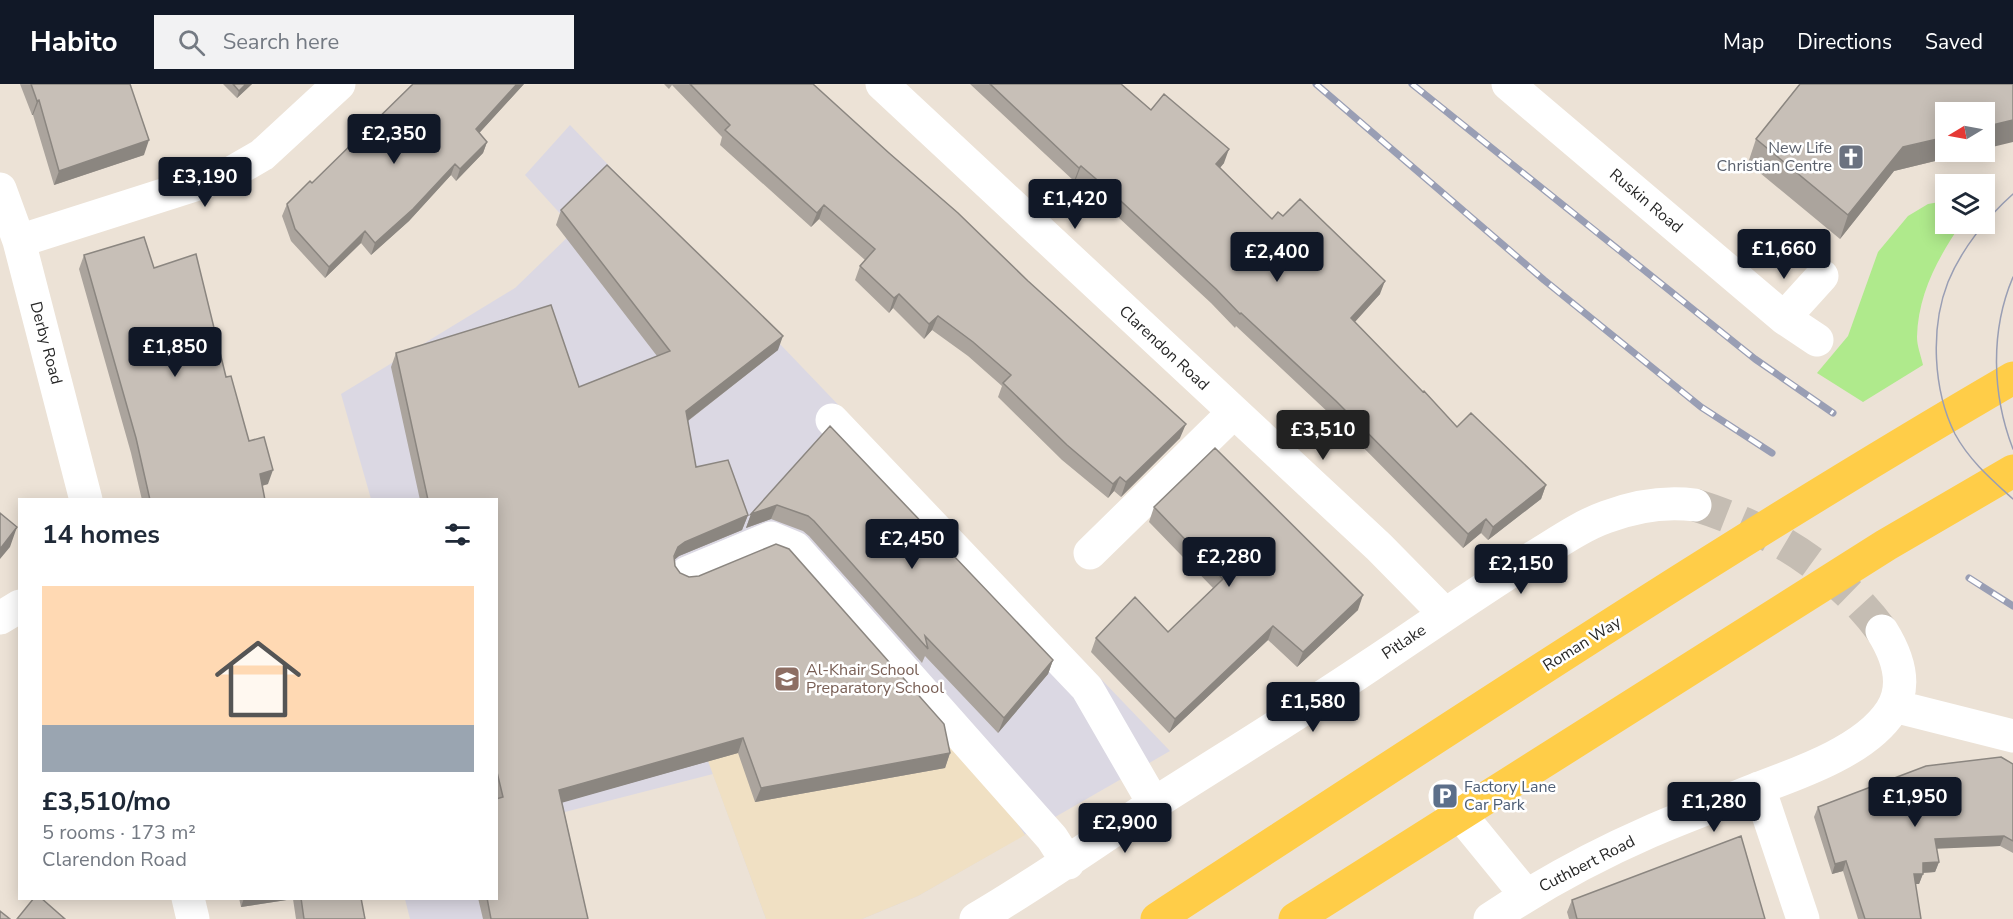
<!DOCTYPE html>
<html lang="en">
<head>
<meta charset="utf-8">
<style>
	:root { --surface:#fff; --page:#f2f2f3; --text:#1f2937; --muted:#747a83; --accent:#111827 }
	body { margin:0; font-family:"Nunito Sans",sans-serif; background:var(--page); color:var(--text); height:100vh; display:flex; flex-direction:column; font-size:22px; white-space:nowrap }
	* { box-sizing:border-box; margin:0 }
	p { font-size:20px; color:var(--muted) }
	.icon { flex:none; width:33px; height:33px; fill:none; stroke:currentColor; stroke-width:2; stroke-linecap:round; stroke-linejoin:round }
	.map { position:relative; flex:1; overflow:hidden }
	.details { position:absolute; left:18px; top:414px; width:480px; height:402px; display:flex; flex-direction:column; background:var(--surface); border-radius:0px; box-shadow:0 3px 15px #0003 }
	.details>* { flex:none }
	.needle { width:39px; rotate:260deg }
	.fabs { position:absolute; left:1935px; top:18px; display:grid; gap:12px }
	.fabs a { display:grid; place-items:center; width:60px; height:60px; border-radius:0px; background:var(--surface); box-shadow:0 3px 15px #0003; font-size:30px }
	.price { position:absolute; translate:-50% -51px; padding:0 14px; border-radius:6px; background:var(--accent); color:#fff; font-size:20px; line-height:39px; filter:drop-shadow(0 2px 3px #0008) }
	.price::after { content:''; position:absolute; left:50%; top:36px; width:18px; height:14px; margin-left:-9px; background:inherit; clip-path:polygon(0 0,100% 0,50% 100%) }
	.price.active { background:#222; color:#fff }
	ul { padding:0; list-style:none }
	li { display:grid; align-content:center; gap:12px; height:318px; padding:0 24px }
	li span { display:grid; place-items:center; height:186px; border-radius:0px; color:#555 }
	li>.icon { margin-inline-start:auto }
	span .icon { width:108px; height:108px; fill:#fffc; stroke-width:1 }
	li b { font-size:26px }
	h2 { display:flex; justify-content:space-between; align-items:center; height:72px; padding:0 24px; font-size:26px }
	header { display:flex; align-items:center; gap:36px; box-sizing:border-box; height:84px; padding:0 30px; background:var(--accent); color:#fff }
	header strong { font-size:28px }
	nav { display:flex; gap:33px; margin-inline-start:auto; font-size:21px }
	.search { width:420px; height:54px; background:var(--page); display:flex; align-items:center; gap:15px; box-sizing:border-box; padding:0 21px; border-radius:0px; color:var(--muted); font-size:22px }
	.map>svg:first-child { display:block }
</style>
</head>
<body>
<header>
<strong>Habito</strong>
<div class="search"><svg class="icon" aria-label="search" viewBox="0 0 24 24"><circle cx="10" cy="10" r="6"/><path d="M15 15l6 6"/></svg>Search here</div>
<nav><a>Map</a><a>Directions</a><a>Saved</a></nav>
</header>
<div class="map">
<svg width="2013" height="835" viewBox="0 0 2013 835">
	<rect width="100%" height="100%" fill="#ece2d6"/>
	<!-- industrial -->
	<path fill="#dbd8e3" d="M570,41L1170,667L918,812L862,835H766L713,690L561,729L584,835H410L405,815L496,814V416L371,415L341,310L515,204L575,146L525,91Z"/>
	<!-- education -->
	<path fill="#f0e0c3" d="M781,466L971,670L1025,751L918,812L862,835H766L708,677Z"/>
	<!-- green -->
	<path fill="#afea8c" d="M1945,117L1946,140H1961C1938,174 1918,210 1917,253C1917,262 1921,272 1923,281L1863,318L1817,289L1848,252L1878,168L1908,132L1928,120Z"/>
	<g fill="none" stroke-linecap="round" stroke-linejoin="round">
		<!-- minor-tunnel -->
		<path stroke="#c5bdb3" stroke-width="33" stroke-dasharray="33 16" stroke-linecap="butt" d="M1695,421C1769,444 1835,484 1882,547"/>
		<!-- minor -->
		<path stroke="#fff" stroke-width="33" d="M882,0L1379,463L1445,530
			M1508,0L1784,234L1817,256
			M0,105L19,157L86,416
			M19,157L229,90L262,71L339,0
			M1784,234L1822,192
			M832,336L1087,604L1154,720
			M1090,469L1233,329
			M687,489L771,454L795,464L1052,754L1068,779
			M0,534L20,522
			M1894,622L2013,652
			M1759,704L1803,835
			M1445,712L1526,811
			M188,814L193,835
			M976,835C1038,799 1095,758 1155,719C1227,673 1301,628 1372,580C1424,545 1475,510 1527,477C1553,462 1578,443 1606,433C1635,422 1664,417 1695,421
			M1490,835C1541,801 1594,772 1649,748C1685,732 1723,719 1759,704C1800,689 1866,666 1891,627C1908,601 1897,571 1882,547"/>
		<!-- major -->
		<path stroke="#ffcd48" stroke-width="33" d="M1157,835C1440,651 1721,464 2013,294
			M1295,835L1886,461L2013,387"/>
		<!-- tram -->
		<path stroke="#999eb4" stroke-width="1.5" d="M2013,110C1987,133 1961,166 1948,198C1930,244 1933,306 1955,350C1969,376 1991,395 2013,415
			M2013,193C1990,247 1992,311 2013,365"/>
		<defs>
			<path id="rail" d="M1316,0L1544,196L1701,323L1772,369
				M1412,0L1755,275L1833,329
				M1969,494L2013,522"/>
		</defs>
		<!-- rail casing -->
		<use href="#rail" stroke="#999eb4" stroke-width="7"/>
		<!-- rail -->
		<use href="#rail" stroke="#fff" stroke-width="4.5" stroke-dasharray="14" stroke-linecap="butt"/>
	</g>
	<!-- wall -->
	<path fill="#aba49d" d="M20,0H130L144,71L54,101L33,31H32Z
		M223,0H252L237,14Z
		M413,0H524L479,49L487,58L483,69L456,97L451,91L409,137L371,171L361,159L325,194L291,157L282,132L287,120L312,99Z
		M664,0H813L1180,354L1121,413L1114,407L1108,414L1062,376L998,313L1002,302L968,272L932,246L924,255L893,224L889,229L855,196L860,182L865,176L819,135L811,143L720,61L722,53L672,1L669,5Z
		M970,0H1121L1151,26L1224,79L1220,84L1272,135L1380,210L1354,238L1457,343L1546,401L1541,415L1488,456L1481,449L1463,464L1331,331L1236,242L1235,244L1211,219L1105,121L1076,95L1074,97Z
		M1756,55L1946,68H1972L1894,87L1840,155L1748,79Z
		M561,126L778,266L688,337L696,383L748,431L742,446L679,472L674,476L675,482L680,489L950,669L945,684L755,718L738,669L562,718L588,835H483L478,814H496V416H420L391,283L396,269L579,303L657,272L556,141Z
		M84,171L154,184L226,293L249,357L268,400L262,402L265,416H142L131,369L79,185Z
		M830,342L1053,576L1048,590L998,649L925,572L922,579L809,452L803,447L771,435L746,444L751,430Z
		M1154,423L1358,526L1297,583L1268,556L1169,649L1091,568L1096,554L1168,548L1213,504L1149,438Z
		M2013,680V769L2000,762L1936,764L1939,778L1935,788L1923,789L1919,800H1915L1921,835H1858L1843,787L1832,790L1814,733L1818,723Z
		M239,814H361L365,835H296L293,815L241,823Z
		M1572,816L1765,835H1569L1567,828Z"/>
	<!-- shaded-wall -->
	<path fill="#8b8680" d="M246,0H252L237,14L239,7Z
		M517,0H524L472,57L476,45Z
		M39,16L33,31H32L37,17Z
		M2013,36V58L1984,65V43Z
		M1946,53V68H1972L1894,87L1840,155L1848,131L1903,63Z
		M149,56L144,71L54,101L59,87Z
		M487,58L483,69L456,97L460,85Z
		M1229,65L1224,79L1211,94L1216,80Z
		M455,80L451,91L409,137L371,171L375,159Z
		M1081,82L1076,95L1074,97L1079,84Z
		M824,121L819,135L811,143L817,129Z
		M365,147L361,159L325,194L329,183Z
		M1385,197L1380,210L1346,248L1351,234Z
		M899,210L893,224L889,229L894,214Z
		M938,232L932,246L924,255L929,240Z
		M783,252L778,266L681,342L686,327Z
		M1186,340L1180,354L1121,413L1126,398Z
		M273,386L268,400L254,404L260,390Z
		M1120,393L1114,407L1108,414L1113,400Z
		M1546,401L1541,415L1488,456L1493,443Z
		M777,421L771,435L746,444L751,430Z
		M748,431L742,446L679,472L673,477L678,463L685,458Z
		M1486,435L1481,449L1463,464L1468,450Z
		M17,443L10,463L0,475V465Z
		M1363,511L1358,526L1297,583L1303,568Z
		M1273,542L1268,556L1169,649L1175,635Z
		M1053,576L1048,590L998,649L1004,634Z
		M743,654L738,669L554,721L559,706Z
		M950,669L945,684L755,718L761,704Z
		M2004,752L2000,762L1931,765L1935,755Z
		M1846,777L1843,787L1832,790L1835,780Z
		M1939,778L1935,788L1919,789L1923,779Z
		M1914,790H1923L1919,800H1910Z
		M244,814H294L293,815L241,823Z"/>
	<!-- building -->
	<path fill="#c7bfb7" stroke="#8b8680" stroke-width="1.5" d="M31,0H130L149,56L59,87L39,16L37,17Z
		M233,0H246L239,7Z
		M413,0H517L476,45L487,58L460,85L455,80L413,125L375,159L365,147L329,183L295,145L287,120L310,97L312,99Z
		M690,0H813L889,69L958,129L1028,197L1186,340L1126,398L1120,393L1113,400L1067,361L1003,299L1011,291L973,258L938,232L929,240L899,210L894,214L860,182L875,165L824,121L817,129L725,46L730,41Z
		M990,0H1121L1151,26L1164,10L1229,65L1216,80L1272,135L1278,128L1283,132L1300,115L1385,197L1351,234L1423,308L1424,307L1457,343L1471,329L1546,401L1493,443L1486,435L1468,450L1336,317L1241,229L1240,230L1216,205L1110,107L1081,82L1079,84Z
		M1800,0H2013V36L1984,43V28H1946V53L1903,63L1848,131L1756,55Z
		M607,81L783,252L686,327L696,383L728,376L748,431L685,458L678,463L674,472L675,482L680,489L689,493L699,492L776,460L789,465L944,640L950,669L761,704L743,654L559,706L588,835H491L487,814H496V715L503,713L496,684V416H428L396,269L551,221L579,303L670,267L561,126Z
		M144,153L154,184L196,170L226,293L231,292L249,357L264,353L273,386L260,390L265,416H150L136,354L84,171Z
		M830,342L1053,576L1004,634L925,552L928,565L814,437L808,432L777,421L751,430Z
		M1215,364L1363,511L1303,568L1273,542L1175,635L1096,554L1135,513L1168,548L1223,495L1154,423Z
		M0,429L17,443L0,465Z
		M2001,673L2013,680V757L2004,752L1935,755L1939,778L1923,779V790H1914L1921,835H1865L1846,777L1835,780L1818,723L1926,682Z
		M1741,752L1765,835H1577L1572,816Z
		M34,814H41L65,835H17Z
		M301,814H361L365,835H304Z
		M0,827L10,835H0Z"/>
	<!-- icons -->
	<defs>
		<symbol id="church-square" viewBox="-11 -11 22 22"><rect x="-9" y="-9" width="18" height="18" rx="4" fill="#6b7280" stroke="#fff"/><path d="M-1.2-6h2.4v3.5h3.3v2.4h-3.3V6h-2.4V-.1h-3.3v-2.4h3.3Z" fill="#fff"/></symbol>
		<symbol id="school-square" viewBox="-11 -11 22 22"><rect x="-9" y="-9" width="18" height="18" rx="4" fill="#8d6e63" stroke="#fff"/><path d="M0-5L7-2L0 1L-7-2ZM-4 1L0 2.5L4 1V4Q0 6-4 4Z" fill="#fff"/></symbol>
		<symbol id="parking-square" viewBox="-11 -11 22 22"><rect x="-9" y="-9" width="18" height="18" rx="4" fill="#5c6f8a" stroke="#fff"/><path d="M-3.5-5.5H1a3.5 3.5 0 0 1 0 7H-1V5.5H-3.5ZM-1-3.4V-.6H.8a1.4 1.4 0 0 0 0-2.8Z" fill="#fff"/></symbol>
	</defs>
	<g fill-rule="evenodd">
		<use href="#church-square" x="1836" y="58" width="30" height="30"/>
		<use href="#school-square" x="772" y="580" width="30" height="30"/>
		<use href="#parking-square" x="1430" y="697" width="30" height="30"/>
	</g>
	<g text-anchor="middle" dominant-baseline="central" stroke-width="5" stroke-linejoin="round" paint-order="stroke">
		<!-- worship labels -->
		<g font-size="16" fill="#5b616d" stroke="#fff" text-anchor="end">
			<text x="1832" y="64">New Life<tspan x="1832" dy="18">Christian Centre</tspan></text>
		</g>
		<!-- street labels -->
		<g font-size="16" fill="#272727" stroke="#fff">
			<text transform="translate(1646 117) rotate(40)">Ruskin Road</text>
			<text transform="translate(46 259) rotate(75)">Derby Road</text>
			<text transform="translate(1164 264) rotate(43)">Clarendon Road</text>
			<text transform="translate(1404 558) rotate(-34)">Pitlake</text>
			<text transform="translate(1582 560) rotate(-32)">Roman Way</text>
			<text transform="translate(1587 780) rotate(-27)">Cuthbert Road</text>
		</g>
		<!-- education labels -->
		<g font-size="16" fill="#785e54" stroke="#fff" text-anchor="start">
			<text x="806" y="586">Al-Khair School<tspan x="806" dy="18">Preparatory School</tspan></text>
		</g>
		<!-- service labels -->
		<g font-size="16" fill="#4e5e75" stroke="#fff" text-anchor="start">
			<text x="1464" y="703">Factory Lane<tspan x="1464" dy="18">Car Park</tspan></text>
		</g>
	</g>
</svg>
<div class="fabs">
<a><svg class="needle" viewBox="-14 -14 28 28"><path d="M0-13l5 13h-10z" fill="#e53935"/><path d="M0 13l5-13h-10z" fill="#747a83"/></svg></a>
<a><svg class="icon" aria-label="layers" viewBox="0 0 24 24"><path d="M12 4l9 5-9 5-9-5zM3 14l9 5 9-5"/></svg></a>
</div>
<b class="price" style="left:394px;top:81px">£2,350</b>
<b class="price" style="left:205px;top:124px">£3,190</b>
<b class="price" style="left:1075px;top:146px">£1,420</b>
<b class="price" style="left:1784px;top:196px">£1,660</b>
<b class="price" style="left:1277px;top:199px">£2,400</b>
<b class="price" style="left:175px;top:294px">£1,850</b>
<b class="price active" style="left:1323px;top:377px">£3,510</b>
<b class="price" style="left:912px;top:486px">£2,450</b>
<b class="price" style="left:1229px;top:504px">£2,280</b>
<b class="price" style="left:1521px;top:511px">£2,150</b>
<b class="price" style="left:1313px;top:649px">£1,580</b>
<b class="price" style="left:1915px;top:744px">£1,950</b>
<b class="price" style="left:1714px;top:749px">£1,280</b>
<b class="price" style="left:1125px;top:770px">£2,900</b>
<section class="details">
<h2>14 homes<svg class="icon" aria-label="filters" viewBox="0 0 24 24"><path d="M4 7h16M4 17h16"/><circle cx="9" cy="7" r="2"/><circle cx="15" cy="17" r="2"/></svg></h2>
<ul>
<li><span style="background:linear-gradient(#ffd9b3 75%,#9aa5b1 0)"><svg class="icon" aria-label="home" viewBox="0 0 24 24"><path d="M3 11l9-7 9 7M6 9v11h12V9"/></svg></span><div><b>£3,510/mo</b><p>5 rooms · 173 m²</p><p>Clarendon Road</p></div></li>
</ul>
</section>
</div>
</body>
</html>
